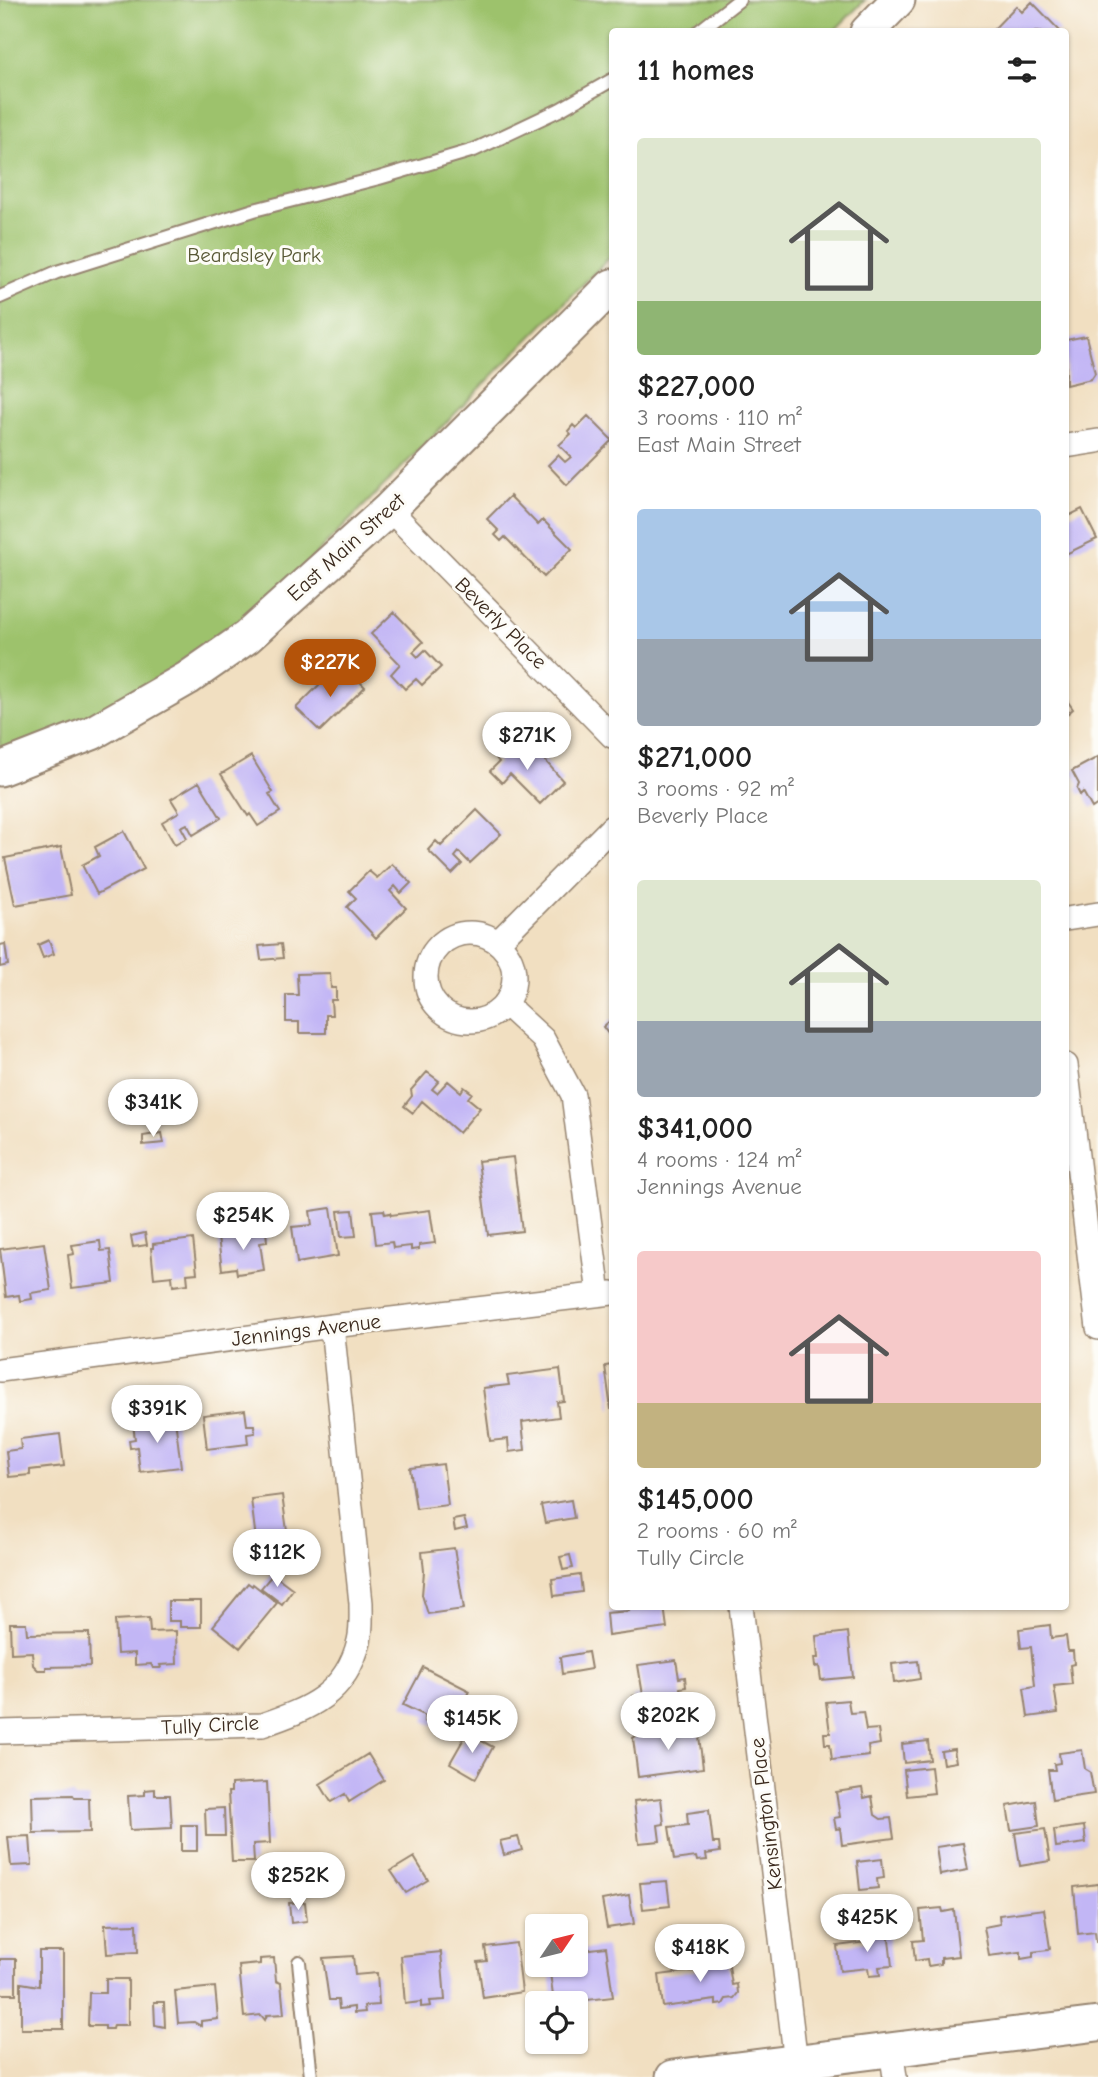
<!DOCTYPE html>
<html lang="en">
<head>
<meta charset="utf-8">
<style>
	:root { --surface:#fff; --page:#f2f2f2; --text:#222; --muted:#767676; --accent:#b45309 }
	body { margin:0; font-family:"Comic Neue",sans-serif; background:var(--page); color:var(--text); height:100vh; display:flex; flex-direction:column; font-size:26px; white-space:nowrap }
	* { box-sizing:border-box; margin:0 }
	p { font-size:23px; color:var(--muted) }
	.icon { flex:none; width:38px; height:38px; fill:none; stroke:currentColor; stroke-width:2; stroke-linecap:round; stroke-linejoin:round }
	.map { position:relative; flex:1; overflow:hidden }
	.panel { position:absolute; left:609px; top:28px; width:460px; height:1582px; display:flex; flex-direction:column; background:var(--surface); border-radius:7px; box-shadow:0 2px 5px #0004 }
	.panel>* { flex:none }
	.needle { width:46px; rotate:55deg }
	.controls { position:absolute; left:525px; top:1914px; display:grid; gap:14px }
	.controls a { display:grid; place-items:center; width:63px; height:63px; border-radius:7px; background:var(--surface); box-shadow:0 2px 5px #0004; font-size:35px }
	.price { position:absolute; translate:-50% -60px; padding:0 16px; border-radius:24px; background:#fff; color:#222; font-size:23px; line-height:46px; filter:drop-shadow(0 2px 4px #0008) }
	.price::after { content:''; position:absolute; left:50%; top:42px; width:21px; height:16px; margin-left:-10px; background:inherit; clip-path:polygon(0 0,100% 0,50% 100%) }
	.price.selected { background:var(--accent); color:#fff }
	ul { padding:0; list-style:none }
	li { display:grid; align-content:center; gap:14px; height:371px; padding:0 28px }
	li span { display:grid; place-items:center; height:217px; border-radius:7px; color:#555 }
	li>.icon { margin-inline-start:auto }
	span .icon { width:126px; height:126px; fill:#fffc; stroke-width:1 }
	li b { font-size:30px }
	h2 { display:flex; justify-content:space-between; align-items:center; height:84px; padding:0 28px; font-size:30px }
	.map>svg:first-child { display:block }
</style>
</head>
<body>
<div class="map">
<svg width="1098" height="2077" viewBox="0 0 1098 2077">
	<rect width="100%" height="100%" fill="#fdfcf7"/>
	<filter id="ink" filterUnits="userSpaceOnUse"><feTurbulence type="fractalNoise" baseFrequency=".0143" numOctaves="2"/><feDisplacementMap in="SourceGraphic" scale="14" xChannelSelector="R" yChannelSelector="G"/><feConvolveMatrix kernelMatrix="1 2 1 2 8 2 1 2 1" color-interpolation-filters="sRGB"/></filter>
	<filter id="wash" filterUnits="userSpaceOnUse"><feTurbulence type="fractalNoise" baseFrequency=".00686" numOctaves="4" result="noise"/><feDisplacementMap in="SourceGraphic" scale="28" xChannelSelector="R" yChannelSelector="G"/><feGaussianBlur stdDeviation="1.57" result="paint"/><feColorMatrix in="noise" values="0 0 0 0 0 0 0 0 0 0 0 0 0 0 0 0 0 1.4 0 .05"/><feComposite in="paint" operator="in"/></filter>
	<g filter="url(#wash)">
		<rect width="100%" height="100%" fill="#f1dfc1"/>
		<!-- green -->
		<path fill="#9dc26c" stroke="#6c7645" stroke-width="2" d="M0,0H865L834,31L612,32V255L258,613L143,694L0,765Z"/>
		<g id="blocks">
			<!-- building -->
			<path fill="#c2b6f5" d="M1032,2L1061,32H991L1016,6L1022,12Z
				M1086,336L1095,373L1091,379L1066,385V340Z
				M588,416L612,440L567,485L548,465L558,455L565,462L571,457L559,445L571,434L568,431L573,425L576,428Z
				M510,496L538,525L543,520L572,549L544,577L505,537L501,541L495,535L499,531L487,519Z
				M1082,509L1097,539L1066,554V517Z
				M394,612L423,642L413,652L418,657L425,650L441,667L422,685L416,679L405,689L391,674L400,664L371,634Z
				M346,668L365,687L320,731L296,708L326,678L331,682Z
				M1066,699L1073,709L1066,715Z
				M514,740L523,750L519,754L525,760L535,749L563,781L540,804L510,774L502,783L490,771L499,762L496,758Z
				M251,756L273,792L269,794L280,812L258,826L250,814L248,816L221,774Z
				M1098,757V804L1092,808L1083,792L1080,795L1077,789L1079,784L1072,771Z
				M199,782L221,818L193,835L187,824L181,827L187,838L175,845L162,822L179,812L171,799Z
				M477,810L501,834L470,863L459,852L455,857L462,864L452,874L428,850L436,841L441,846Z
				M124,831L144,869L97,894L82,865L99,856L95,847Z
				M61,847L71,895L15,905L5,858Z
				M392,864L411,883L401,893L395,886L390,891L406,908L376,938L347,907L356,898L349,891L369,871L377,878Z
				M49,940L54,954L43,958L38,945Z
				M5,944L8,965L0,967V945Z
				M281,944L283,958L261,960L259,946Z
				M330,973L331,988H336V1000H331L332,1015H326V1033H299V1022H286V995H298L297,974Z
				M612,1019V1039L603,1027Z
				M427,1072L439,1081L432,1089L437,1093L448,1081L461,1092L464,1087L472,1093L468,1098L480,1108L459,1133L422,1101L413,1113L404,1106L412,1096L411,1090Z
				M156,1101L158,1111L146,1113L144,1104Z
				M162,1133L164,1143L143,1145V1136Z
				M513,1157L522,1231L488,1235L478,1161Z
				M331,1208L338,1256L297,1263L292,1227L312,1225L310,1211Z
				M353,1210L356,1236L341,1237L338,1211Z
				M384,1210L385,1214L390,1213L391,1215L430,1210L435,1243L419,1245V1249L411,1250V1246L393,1248L392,1242L376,1244L372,1211Z
				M266,1230L267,1242L260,1243L264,1270L237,1274L236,1268L222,1270L218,1237Z
				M145,1233L147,1245L133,1247L131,1236Z
				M193,1239L197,1273L187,1274L188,1284L173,1286L172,1276L154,1278L151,1248H153V1244Z
				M100,1241L101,1251L110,1250L114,1283L72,1288L68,1255L74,1254L72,1245Z
				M44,1243L51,1290L31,1293L32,1299L20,1301L19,1295L6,1297L0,1249Z
				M612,1365V1409H611L605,1366Z
				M560,1369L564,1401L557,1402L559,1417L522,1422L525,1450L509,1452L508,1439L490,1441L483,1388L509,1385L507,1376Z
				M245,1410L247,1425H254L255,1433L247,1434L248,1444L207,1449L203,1415Z
				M175,1419L181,1467L140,1472L137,1447L130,1448L129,1440L135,1439L133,1424Z
				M60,1434L64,1466L30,1470V1475L9,1477L6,1451L21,1449L20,1439Z
				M443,1464L448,1505L416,1509L410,1468Z
				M282,1495L290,1552L258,1556L251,1499Z
				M571,1500L574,1518L545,1523L541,1505Z
				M464,1518L467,1528L455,1531L453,1520Z
				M454,1548L464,1609L428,1614L422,1595L424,1571L422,1552Z
				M570,1555L573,1568L563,1570L560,1557Z
				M273,1574L293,1589L282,1604L261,1588Z
				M580,1575L582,1592L554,1596L552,1579Z
				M248,1583L252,1586L253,1584L277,1603L240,1648L213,1626Z
				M168,1601H201V1627H180V1621H168Z
				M628,1606H664L667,1628L608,1636L606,1613L629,1611Z
				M149,1618L150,1632L176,1631L177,1664L160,1665L161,1668H153L151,1664L135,1665V1653L117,1654L115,1620Z
				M10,1623H26L27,1634L89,1633L90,1666L46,1667V1670H38L33,1665L32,1652L11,1653Z
				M1050,1625L1051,1638L1066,1636L1068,1651H1073L1074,1664L1070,1665L1072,1684L1054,1686L1058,1713L1028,1717L1024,1688L1035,1686L1031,1647L1021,1648L1019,1629Z
				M848,1632L853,1677L821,1680L819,1666L815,1667L814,1658H818L816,1636Z
				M588,1652L591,1669L562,1674L560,1657Z
				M676,1660L679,1678L685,1677L686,1687L680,1688L682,1702L635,1708L633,1696L643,1695L638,1665Z
				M918,1661L920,1679L894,1683L892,1664Z
				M423,1667L470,1691L453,1728L435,1720L433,1725L424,1721L426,1716L403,1705Z
				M848,1700L850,1713L863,1712L866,1730L878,1729L880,1744L868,1746L869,1756L832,1760L830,1744H825L824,1733H830L826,1702Z
				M698,1728L703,1768L638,1777L633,1738L636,1736Z
				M467,1733L493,1747L476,1778L450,1763Z
				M928,1741L930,1760L904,1763L902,1744Z
				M954,1749L956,1762L943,1764L941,1751Z
				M1082,1750L1085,1769L1090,1772L1094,1794L1052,1800L1048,1770H1055L1054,1764L1060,1763L1059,1753Z
				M368,1754L384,1780L349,1802L345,1794L331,1802L320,1784Z
				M931,1767L934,1793L907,1796L904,1770Z
				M267,1782L270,1843L253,1844L254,1862H232L228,1792H231V1784Z
				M862,1788L864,1798L872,1796L875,1815L881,1819L891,1818L894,1838L842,1845L840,1828L836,1829L834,1818L840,1817L836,1792Z
				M155,1789V1795H170L172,1828L130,1830L128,1796L145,1795V1790Z
				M73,1795L75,1798H89L90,1832L33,1833L32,1796Z
				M661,1798L664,1824L658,1825L660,1841L639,1843L634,1801Z
				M1036,1801L1039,1826L1011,1830L1007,1806Z
				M224,1808L225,1836H206L205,1809Z
				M709,1810L713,1843H719L720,1852L706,1854L707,1860L697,1861L696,1857L674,1860L669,1827L688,1825L687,1813Z
				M181,1825H197V1851H181Z
				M1084,1826L1086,1843L1056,1847L1054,1830Z
				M1045,1829L1050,1861L1020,1866L1015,1833Z
				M30,1836L32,1865L11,1866L8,1837Z
				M518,1837L522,1850L504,1855L500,1841Z
				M963,1843L968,1870L940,1875L936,1847Z
				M414,1857L428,1880L406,1893L391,1871Z
				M882,1859L884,1878L877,1879L878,1888L860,1890L857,1862Z
				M667,1881L670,1906L643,1909L640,1883Z
				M1098,1884V1942H1096L1095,1932L1078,1934L1074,1887Z
				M629,1895L634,1924L607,1928L602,1900Z
				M305,1902L307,1921L291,1923L289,1903Z
				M942,1908L943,1912L954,1910L959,1956L941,1958V1964L928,1966L927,1959L915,1961L913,1941L923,1940L920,1910Z
				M1044,1909L1050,1948L1048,1950L1033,1952V1957L1021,1959V1952L989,1956L984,1927L1000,1924L999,1915Z
				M137,1924L138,1952L107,1954L105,1925Z
				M888,1931L892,1966L879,1967L880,1975L869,1976L868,1968L840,1971L837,1946L867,1942L866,1934Z
				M516,1943L522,1992L483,1998L478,1962L487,1961L485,1947Z
				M606,1947L613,1997L554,2004L549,1965H576V1959L583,1958L582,1950Z
				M39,1951H63V2029H21V1983L39,1986Z
				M441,1952L445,2000L430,2001L431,2006L421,2007V2002L405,2004L401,1956Z
				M727,1954L732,1985L737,1984L738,1993L734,1998L726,1999L723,2004L716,2005V2000L663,2007L659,1975L707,1969L706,1957Z
				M353,1956L355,1975L377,1973L379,2005L364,2006L365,2012L354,2013V2007L339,2009L338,2000H329L323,1958Z
				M274,1958L276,1981L281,1983L284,2014L267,2015L265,2020L261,2015L244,2017L239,1966L260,1964V1959Z
				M0,1959H16V1994H0Z
				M106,1979H128V2025H113L112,2029H105V2026H88L89,1993H106Z
				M215,1987L218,2019L201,2021V2026L194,2022L178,2023L175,1991Z
				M154,2002H164L165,2027L155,2025Z"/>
		</g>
	</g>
	<g filter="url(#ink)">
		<use href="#blocks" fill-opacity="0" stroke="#968470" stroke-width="2"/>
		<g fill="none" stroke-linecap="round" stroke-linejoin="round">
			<defs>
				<path id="lane" d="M698,32L739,0
					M0,297L57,272L254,210L379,178L474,150L559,110L612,80
					M299,1962L311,2077"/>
				<path id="street" d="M1066,446L1098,441
					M389,509L612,736
					M1066,919L1098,914
					M426 977a44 44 0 1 1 88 0a44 44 0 1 1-88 0Z
					M498,942L612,827
					M505,1004L543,1039L573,1095L599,1294
					M1066,1065L1098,1328
					M0,1370L332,1326L612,1293
					M741,1606L796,2063
					M0,1732L262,1725C309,1709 346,1694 359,1641C362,1629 361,1615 361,1603L332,1326
					M891,2050L895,2077"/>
				<path id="secondary" d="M867,32L898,0
					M0,769L92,733L188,678L247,637L389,509L612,286
					M673,2077L1098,2024"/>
			</defs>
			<!-- lane casing -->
			<use href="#lane" stroke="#968470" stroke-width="16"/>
			<!-- street casing -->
			<use href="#street" stroke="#968470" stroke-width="26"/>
			<!-- secondary casing -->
			<use href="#secondary" stroke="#968470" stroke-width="37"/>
			<!-- lane -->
			<use href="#lane" stroke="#fff" stroke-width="12"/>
			<!-- street -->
			<use href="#street" stroke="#fff" stroke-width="23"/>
			<!-- secondary -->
			<use href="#secondary" stroke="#fff" stroke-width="33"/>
		</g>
	</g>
	<g text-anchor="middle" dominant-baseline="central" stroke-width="6" stroke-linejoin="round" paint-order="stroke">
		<!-- park labels -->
		<g font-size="21" fill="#585835" stroke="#fdfcf7">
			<text x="254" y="255">Beardsley Park</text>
		</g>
		<!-- street labels -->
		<g font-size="21" fill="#3b2a1e" stroke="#fdfcf7">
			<text transform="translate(346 547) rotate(-42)">East Main Street</text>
			<text transform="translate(501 623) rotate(45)">Beverly Place</text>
			<text transform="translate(306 1330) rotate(-7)">Jennings Avenue</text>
			<text transform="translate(210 1725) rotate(-3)">Tully Circle</text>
			<text transform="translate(766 1814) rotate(-97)">Kensington Place</text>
		</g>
	</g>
</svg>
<div class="controls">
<a><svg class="needle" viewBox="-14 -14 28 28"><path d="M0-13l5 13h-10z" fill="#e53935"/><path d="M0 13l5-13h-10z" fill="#767676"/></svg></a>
<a><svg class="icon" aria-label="locate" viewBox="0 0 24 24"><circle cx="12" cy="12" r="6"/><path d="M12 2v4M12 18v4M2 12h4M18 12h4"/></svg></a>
</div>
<b class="price selected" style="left:330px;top:699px">$227K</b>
<b class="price" style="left:527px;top:772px">$271K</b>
<b class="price" style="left:153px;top:1139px">$341K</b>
<b class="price" style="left:243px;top:1252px">$254K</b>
<b class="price" style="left:157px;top:1445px">$391K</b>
<b class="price" style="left:277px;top:1589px">$112K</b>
<b class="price" style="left:668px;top:1752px">$202K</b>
<b class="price" style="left:472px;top:1755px">$145K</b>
<b class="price" style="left:298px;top:1912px">$252K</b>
<b class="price" style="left:867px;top:1954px">$425K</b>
<b class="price" style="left:700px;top:1984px">$418K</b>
<section class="panel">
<h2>11 homes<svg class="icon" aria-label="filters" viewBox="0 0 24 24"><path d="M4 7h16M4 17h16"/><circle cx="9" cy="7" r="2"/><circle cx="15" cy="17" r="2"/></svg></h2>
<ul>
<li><span style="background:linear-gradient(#dfe7d0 75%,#8fb573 0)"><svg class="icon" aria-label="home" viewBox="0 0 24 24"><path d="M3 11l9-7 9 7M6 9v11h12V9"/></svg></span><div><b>$227,000</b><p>3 rooms · 110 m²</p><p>East Main Street</p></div></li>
<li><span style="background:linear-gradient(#a9c7e8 60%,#9aa5b1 0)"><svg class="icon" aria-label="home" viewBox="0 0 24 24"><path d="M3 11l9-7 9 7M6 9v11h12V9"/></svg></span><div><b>$271,000</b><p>3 rooms · 92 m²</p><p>Beverly Place</p></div></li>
<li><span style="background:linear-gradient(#dfe7d0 65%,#9aa5b1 0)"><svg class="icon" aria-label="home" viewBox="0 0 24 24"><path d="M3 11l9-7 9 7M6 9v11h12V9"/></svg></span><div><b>$341,000</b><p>4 rooms · 124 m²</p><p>Jennings Avenue</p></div></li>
<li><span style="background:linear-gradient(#f6c9c9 70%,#c2b280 0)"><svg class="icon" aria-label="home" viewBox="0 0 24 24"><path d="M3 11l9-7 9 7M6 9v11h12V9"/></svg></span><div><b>$145,000</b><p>2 rooms · 60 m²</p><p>Tully Circle</p></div></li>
</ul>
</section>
</div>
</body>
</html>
